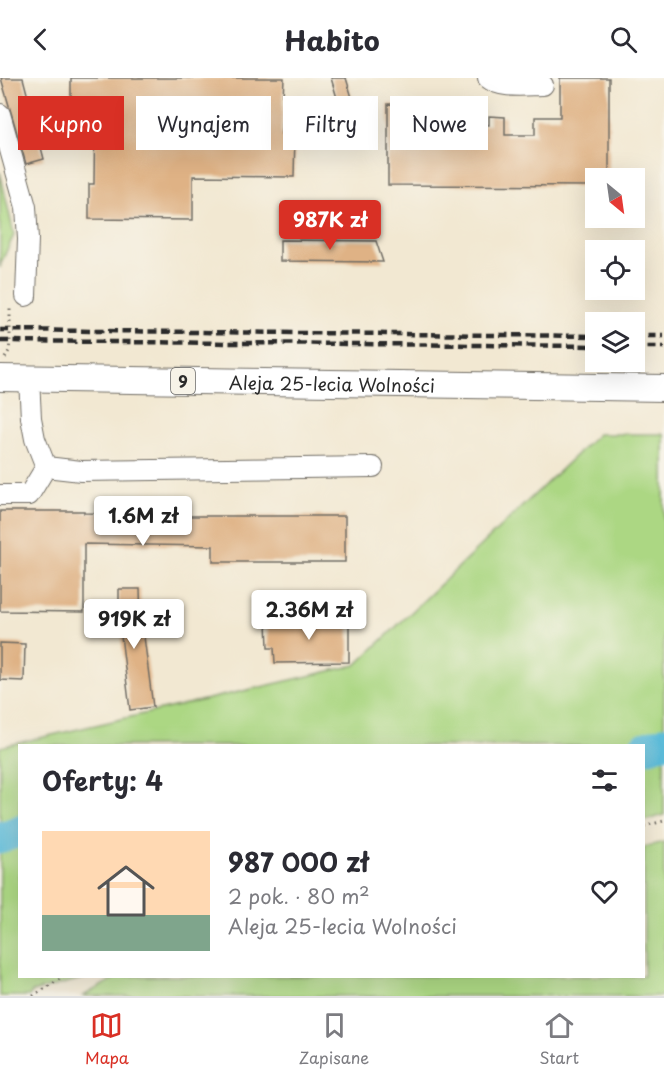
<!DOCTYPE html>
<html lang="pl">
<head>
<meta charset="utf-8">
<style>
	:root { --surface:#fff; --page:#f7f7f7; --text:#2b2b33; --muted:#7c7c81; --line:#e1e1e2; --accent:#d93025 }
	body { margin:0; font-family:"Playpen Sans",sans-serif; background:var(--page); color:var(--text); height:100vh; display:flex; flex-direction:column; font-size:22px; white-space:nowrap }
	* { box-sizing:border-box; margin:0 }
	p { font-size:20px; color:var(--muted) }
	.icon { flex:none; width:33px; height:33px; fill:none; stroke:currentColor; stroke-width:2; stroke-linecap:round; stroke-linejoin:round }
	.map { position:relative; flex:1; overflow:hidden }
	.side { position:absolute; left:18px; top:666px; width:627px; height:234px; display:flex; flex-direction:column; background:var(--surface); border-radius:0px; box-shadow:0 6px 24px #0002 }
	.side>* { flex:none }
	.guide { position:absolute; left:18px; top:18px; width:628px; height:54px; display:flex; gap:12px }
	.needle { width:39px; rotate:151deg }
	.tools { position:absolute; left:585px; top:90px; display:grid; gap:12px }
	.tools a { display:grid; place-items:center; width:60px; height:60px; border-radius:0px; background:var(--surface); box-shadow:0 6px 24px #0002; font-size:30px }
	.price { position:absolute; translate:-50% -51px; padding:0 14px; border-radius:6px; background:#fff; color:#222; font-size:20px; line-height:39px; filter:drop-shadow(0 2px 3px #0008) }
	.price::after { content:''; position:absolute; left:50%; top:36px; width:18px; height:14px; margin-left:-9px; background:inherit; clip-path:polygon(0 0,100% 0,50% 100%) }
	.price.selected { background:var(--accent); color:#fff }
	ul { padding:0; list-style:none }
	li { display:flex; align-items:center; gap:18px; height:150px; padding:0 24px }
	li+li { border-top:2px solid var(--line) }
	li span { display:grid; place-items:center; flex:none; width:168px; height:120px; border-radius:0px; color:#555 }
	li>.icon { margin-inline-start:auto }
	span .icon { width:72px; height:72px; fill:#fffc; stroke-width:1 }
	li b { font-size:26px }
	h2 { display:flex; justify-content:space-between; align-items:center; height:72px; padding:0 24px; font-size:26px }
	.tag { padding:0 21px; border-radius:0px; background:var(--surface); box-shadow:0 6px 24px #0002; font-size:21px; line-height:54px }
	.tag.selected { background:var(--accent); color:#fff }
	header { display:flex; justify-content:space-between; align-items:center; height:78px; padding:0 24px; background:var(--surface); font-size:27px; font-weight:700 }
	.dock { display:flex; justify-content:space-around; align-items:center; height:84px; border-top:2px solid var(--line); background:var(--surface); font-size:16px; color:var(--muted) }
	.dock a { display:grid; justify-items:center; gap:3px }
	.dock .selected { color:var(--accent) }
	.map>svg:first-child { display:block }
</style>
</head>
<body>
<header><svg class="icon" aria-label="back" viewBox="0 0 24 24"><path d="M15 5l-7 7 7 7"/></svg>Habito<svg class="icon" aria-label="search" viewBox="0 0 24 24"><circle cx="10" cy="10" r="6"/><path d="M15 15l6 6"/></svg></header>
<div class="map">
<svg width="664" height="918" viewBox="0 0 664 918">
	<rect width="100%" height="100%" fill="#f7f3e8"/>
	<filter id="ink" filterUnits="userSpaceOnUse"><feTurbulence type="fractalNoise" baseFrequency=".0167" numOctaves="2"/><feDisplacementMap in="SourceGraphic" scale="12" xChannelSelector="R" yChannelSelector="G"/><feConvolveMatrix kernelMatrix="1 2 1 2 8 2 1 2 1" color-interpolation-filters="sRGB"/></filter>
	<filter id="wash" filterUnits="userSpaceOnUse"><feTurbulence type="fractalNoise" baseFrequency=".008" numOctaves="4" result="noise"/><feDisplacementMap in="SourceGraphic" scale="24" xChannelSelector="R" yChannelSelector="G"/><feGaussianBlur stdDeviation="1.35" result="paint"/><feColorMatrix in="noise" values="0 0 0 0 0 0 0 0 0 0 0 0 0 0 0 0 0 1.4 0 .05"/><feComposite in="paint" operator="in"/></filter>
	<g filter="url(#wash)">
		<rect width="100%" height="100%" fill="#f2e8d2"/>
		<!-- green -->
		<path fill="#acd783" stroke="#6c8157" stroke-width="1.5" d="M0,94L14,157L1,185L0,190Z
			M598,356H664V737L644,743V668H20V898L89,899L32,914L29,918H0V669L356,587Z
			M664,764V918H83L119,898H644V769Z"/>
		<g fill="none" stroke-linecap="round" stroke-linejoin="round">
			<!-- river -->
			<path stroke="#5bbbd9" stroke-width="32" d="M644,670L664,664
				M0,760L20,753"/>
		</g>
		<g id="blocks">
			<!-- building -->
			<path fill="#dfb285" d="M1,0H23L44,81L26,86Z
				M71,0H284L281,56H295L294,99L193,98V142L89,141V106H94L95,28L71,29Z
				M331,0H346L354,26L340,30Z
				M560,0H609V100H596V108L388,107V26L449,27L448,46L489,47V38L505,39V57H535V39H560Z
				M280,162L376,163L383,184L280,183Z
				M0,433H84V435L189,436V438H345V484H213V468L84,466V534L0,533Z
				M119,511H140L141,543H142L153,629L130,632L119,541Z
				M349,542V584L275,585L274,570H268L267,543Z
				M0,565L25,566L24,603L0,602Z"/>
		</g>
	</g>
	<g filter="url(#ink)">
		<use href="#blocks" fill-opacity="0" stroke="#716d65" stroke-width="1.5"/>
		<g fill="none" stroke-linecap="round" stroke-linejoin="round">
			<defs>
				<path id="minor" d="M488,0C501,11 526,7 543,7
					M0,36L26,129L28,161L26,218
					M29,300L31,340L35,361L46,389L81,393L373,389
					M0,417H29L46,389"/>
				<g id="major">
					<path id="s1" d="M0,300L664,310"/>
				</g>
			</defs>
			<!-- minor casing -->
			<use href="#minor" stroke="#716d65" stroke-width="22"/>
			<!-- major casing -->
			<use href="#major" stroke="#716d65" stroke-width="28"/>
			<!-- path -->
			<path stroke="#716d65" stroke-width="3" stroke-dasharray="1.5 4.5" stroke-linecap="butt" d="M5,280L9,273L10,264V230H12
				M644,748L664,743
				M33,918L65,898"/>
			<!-- minor -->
			<use href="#minor" stroke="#fff" stroke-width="20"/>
			<!-- major -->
			<use href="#major" stroke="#fff" stroke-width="26"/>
			<!-- rail -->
			<path stroke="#2b2b2b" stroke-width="4.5" stroke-dasharray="9 4.5" stroke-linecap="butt" d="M0,252L596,258
				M634,258H664
				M0,263L596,268
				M634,269H664"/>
		</g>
	</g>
	<g text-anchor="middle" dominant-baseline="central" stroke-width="6" stroke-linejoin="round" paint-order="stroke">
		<!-- shield labels -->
		<rect fill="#f7f3e8" stroke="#686764" stroke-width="1.5" x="171" y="290" width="24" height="26" rx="4.5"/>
		<g font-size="16" font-weight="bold" fill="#2b2b2b">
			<text x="183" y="303">9</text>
		</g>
		<!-- street labels -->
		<g font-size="18" fill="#2b2b2b" stroke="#f7f3e8">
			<text stroke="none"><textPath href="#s1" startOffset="332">Aleja 25-lecia Wolności</textPath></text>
		</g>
	</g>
</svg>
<div class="tools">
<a><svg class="needle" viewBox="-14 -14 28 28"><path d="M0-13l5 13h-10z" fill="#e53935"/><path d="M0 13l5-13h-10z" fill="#7c7c81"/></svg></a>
<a><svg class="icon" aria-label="locate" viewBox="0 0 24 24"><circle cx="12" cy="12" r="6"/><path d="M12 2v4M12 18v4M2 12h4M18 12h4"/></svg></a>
<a><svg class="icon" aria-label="layers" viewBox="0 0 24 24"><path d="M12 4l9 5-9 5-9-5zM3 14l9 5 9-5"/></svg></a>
</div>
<b class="price selected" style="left:330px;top:173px">987K zł</b>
<b class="price" style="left:143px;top:469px">1.6M zł</b>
<b class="price" style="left:309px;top:563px">2.36M zł</b>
<b class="price" style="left:134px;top:572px">919K zł</b>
<div class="guide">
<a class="tag selected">Kupno</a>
<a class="tag">Wynajem</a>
<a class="tag">Filtry</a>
<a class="tag">Nowe</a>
</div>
<section class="side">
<h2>Oferty: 4<svg class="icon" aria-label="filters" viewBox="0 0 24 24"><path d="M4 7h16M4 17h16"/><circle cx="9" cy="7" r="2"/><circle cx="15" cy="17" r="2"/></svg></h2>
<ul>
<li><span style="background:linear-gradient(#ffd9b3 70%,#7fa58c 0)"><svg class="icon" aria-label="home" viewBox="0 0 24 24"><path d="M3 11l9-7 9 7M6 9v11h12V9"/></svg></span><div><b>987 000 zł</b><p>2 pok. · 80 m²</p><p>Aleja 25-lecia Wolności</p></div><svg class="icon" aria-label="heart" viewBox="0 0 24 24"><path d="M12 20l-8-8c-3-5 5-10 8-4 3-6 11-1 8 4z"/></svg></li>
</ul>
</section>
</div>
<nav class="dock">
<a class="selected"><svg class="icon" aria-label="map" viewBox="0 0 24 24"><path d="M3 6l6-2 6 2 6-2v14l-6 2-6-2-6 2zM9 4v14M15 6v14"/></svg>Mapa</a>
<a><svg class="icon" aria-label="saved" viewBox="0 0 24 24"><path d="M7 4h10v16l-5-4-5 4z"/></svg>Zapisane</a>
<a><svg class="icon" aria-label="home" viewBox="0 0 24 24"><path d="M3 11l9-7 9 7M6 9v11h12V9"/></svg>Start</a>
</nav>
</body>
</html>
